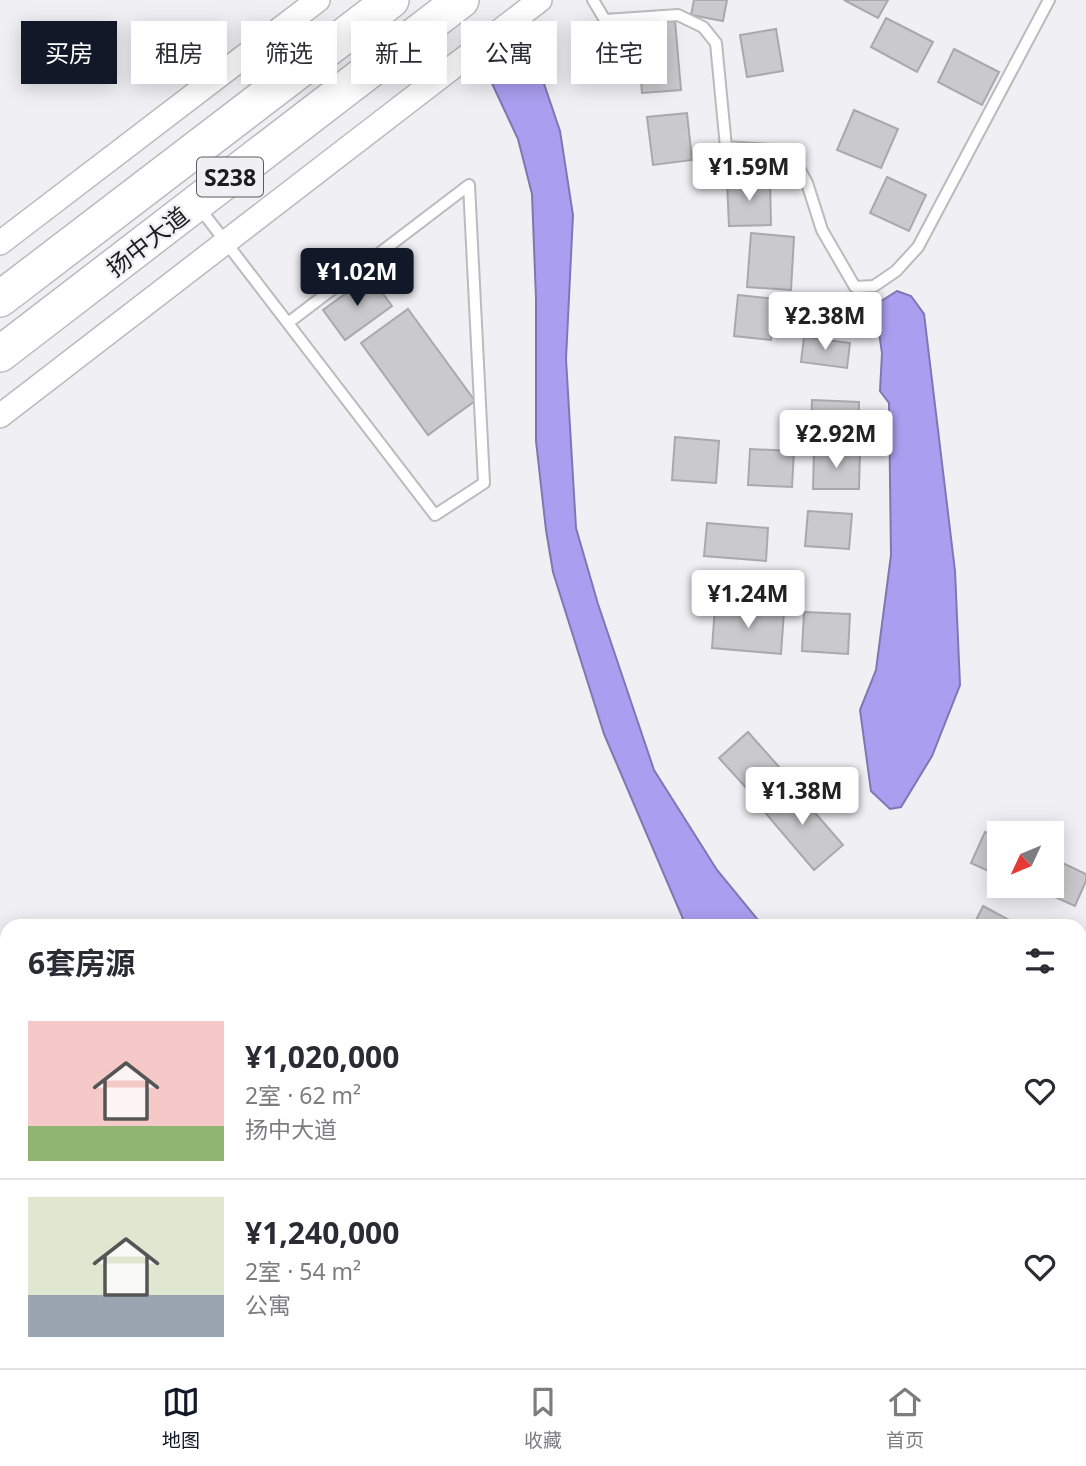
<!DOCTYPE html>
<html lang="zh">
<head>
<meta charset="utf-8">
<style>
	:root { --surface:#fff; --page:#f2f2f3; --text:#2b2b33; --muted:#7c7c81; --line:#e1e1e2; --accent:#111827 }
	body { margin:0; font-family:"Noto Sans","Noto Sans SC",sans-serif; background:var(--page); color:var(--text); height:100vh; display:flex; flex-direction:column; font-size:26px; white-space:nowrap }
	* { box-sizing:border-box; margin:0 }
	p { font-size:23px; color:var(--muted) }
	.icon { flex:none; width:38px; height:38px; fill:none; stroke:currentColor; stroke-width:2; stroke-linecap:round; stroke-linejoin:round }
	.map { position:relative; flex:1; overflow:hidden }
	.sheet { position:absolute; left:0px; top:919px; width:1087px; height:450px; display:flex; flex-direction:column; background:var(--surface); border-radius:21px 21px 0 0; box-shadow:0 4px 18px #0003 }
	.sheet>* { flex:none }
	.banner { position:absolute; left:21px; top:21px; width:700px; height:63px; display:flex; gap:14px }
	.needle { width:46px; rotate:226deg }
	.buttons { position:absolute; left:987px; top:821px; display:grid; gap:14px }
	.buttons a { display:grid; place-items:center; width:77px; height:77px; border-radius:0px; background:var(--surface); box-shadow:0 4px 18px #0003; font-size:35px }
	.price { position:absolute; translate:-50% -60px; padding:0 16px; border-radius:7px; background:#fff; color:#222; font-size:23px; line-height:46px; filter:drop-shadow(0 2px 4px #0008) }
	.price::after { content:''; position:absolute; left:50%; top:42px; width:21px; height:16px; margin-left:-10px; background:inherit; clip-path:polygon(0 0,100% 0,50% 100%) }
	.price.on { background:var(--accent); color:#fff }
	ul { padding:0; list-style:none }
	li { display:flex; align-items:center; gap:21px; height:175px; padding:0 28px }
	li+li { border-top:2px solid var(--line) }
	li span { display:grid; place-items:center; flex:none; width:196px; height:140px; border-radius:0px; color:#555 }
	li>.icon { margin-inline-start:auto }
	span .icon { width:84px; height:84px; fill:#fffc; stroke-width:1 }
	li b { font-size:30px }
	h2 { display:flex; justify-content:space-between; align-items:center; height:84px; padding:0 28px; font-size:30px }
	.pill { padding:0 24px; border-radius:0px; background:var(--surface); box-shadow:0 4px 18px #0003; font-size:24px; line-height:63px }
	.pill.on { background:var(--accent); color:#fff }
	.dock { display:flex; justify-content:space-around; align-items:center; height:98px; border-top:2px solid var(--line); background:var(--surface); font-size:19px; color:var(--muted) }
	.dock a { display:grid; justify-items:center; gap:4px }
	.dock .on { color:var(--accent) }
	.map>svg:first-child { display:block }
</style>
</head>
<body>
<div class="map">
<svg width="1086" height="1368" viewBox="0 0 1086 1368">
	<rect width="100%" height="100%" fill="#efeff4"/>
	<!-- green -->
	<path fill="#d1ccfd" d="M1080,1268L1086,1272V1368H642L646,1362H1080Z"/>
	<!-- water -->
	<path fill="#aa9ef0" stroke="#7f77b1" stroke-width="2" d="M526,48L542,78L560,131L573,215L566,359L576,528L598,604L654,770L717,870L763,926H686L604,734L553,572L546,530L536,441V299L532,194L518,139L489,77Z
		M897,291L911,296L924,314L955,571L960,685L932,756L901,807L890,809L871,791L860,710L876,670L891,555L889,403L880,391L882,353L875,305Z"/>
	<!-- building -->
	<path fill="#cacace" stroke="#a9a8ad" stroke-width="2" d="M694,0H727L723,21L691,15Z
		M844,0H888L878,18Z
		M886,18L933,42L917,72L871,47Z
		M675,21L681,90L642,93L636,24Z
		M776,29L783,71L747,77L740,35Z
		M954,49L999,72L982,105L938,82Z
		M854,110L898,129L881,168L837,150Z
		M687,113L692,160L653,165L647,117Z
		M887,177L926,195L909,231L870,213Z
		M770,179L771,225L729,226L727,181Z
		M751,233L794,237L791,290L747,287Z
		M370,276L392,306L345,340L323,310Z
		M738,295L775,299L771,340L734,336Z
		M408,309L475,401L428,435L361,343Z
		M804,337L850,343L847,368L801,362Z
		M812,400L859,402L858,437L811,434Z
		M675,437L719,441L716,483L672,480Z
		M750,449L794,451L792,487L748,485Z
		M814,450L860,451L859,489H813Z
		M808,511L852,514L849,549L805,546Z
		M707,523L768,528L766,561L704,556Z
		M715,607L784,612L781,654L712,648Z
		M804,612L850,614L848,654L802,651Z
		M748,732L780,768L751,793L719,758Z
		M790,784L843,845L814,870L762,809Z
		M985,832L999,838V876L971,863Z
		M1052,858L1086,874V881L1075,906L1030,886H1052Z
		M983,906L1020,926H973Z"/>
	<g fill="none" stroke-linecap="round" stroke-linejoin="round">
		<defs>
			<path id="service" d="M593,0L605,20L678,15L703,27L716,43L726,147L770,150L792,156L807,183L822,230L855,287L874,286L896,271L918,247L1049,0
				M198,206L435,515L484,483L469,185L288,323"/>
			<path id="minor" d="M0,243L318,0
				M0,416L540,0"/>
			<path id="tertiary" d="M1080,992H1086
				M620,1368L624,1362"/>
			<path id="primary" d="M0,299L391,0
				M0,354L461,0"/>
		</defs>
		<!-- service casing -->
		<use href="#service" stroke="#bababf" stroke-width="14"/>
		<!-- minor casing -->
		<use href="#minor" stroke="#bababf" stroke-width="26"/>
		<!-- tertiary casing -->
		<use href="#tertiary" stroke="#bababf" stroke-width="32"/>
		<!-- primary casing -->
		<use href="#primary" stroke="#bababf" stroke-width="38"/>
		<!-- service -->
		<use href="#service" stroke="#fff" stroke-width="10"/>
		<!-- minor -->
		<use href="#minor" stroke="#fff" stroke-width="23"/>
		<!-- tertiary -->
		<use href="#tertiary" stroke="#fff" stroke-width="28"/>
		<!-- primary -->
		<use href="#primary" stroke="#fff" stroke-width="35"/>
	</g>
	<g text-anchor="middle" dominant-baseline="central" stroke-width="5" stroke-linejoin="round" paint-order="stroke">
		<!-- shield labels -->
		<rect fill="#efeff4" stroke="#5b5b5e" stroke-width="2" x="197" y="157.5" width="66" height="39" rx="5"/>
		<g font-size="23" font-weight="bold" fill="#1c1c1d">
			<text x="230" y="177">S238</text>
		</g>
		<!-- street labels -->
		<g font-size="24" fill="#1c1c1d" stroke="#efeff4">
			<text transform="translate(147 241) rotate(-38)">扬中大道</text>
		</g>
	</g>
</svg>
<div class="buttons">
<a><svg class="needle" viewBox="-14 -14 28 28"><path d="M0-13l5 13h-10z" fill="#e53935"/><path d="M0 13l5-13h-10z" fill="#7c7c81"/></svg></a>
</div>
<b class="price" style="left:749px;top:203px">¥1.59M</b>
<b class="price on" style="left:357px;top:308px">¥1.02M</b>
<b class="price" style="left:825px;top:352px">¥2.38M</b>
<b class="price" style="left:836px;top:470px">¥2.92M</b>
<b class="price" style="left:748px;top:630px">¥1.24M</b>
<b class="price" style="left:802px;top:827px">¥1.38M</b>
<div class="banner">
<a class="pill on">买房</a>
<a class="pill">租房</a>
<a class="pill">筛选</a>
<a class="pill">新上</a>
<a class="pill">公寓</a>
<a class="pill">住宅</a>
</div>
<section class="sheet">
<h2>6套房源<svg class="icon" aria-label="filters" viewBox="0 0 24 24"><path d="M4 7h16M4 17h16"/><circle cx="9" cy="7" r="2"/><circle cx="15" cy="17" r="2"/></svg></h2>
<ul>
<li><span style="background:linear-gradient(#f6c9c9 75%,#8fb573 0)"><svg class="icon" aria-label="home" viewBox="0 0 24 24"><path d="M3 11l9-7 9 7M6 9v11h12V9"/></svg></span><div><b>¥1,020,000</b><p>2室 · 62 m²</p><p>扬中大道</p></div><svg class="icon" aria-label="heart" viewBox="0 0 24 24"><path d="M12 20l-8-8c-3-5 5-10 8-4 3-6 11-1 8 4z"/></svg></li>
<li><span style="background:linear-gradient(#dfe7d0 70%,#9aa5b1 0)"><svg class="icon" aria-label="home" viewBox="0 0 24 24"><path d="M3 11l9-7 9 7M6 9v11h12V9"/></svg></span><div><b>¥1,240,000</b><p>2室 · 54 m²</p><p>公寓</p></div><svg class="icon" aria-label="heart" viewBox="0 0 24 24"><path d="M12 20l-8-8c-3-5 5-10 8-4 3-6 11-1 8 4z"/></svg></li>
</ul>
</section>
</div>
<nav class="dock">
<a class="on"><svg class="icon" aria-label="map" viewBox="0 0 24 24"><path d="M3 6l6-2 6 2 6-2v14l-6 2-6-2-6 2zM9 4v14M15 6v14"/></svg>地图</a>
<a><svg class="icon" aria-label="saved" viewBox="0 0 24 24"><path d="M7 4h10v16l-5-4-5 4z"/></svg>收藏</a>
<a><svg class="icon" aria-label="home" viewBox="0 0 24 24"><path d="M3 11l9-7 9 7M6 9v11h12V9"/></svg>首页</a>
</nav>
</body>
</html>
